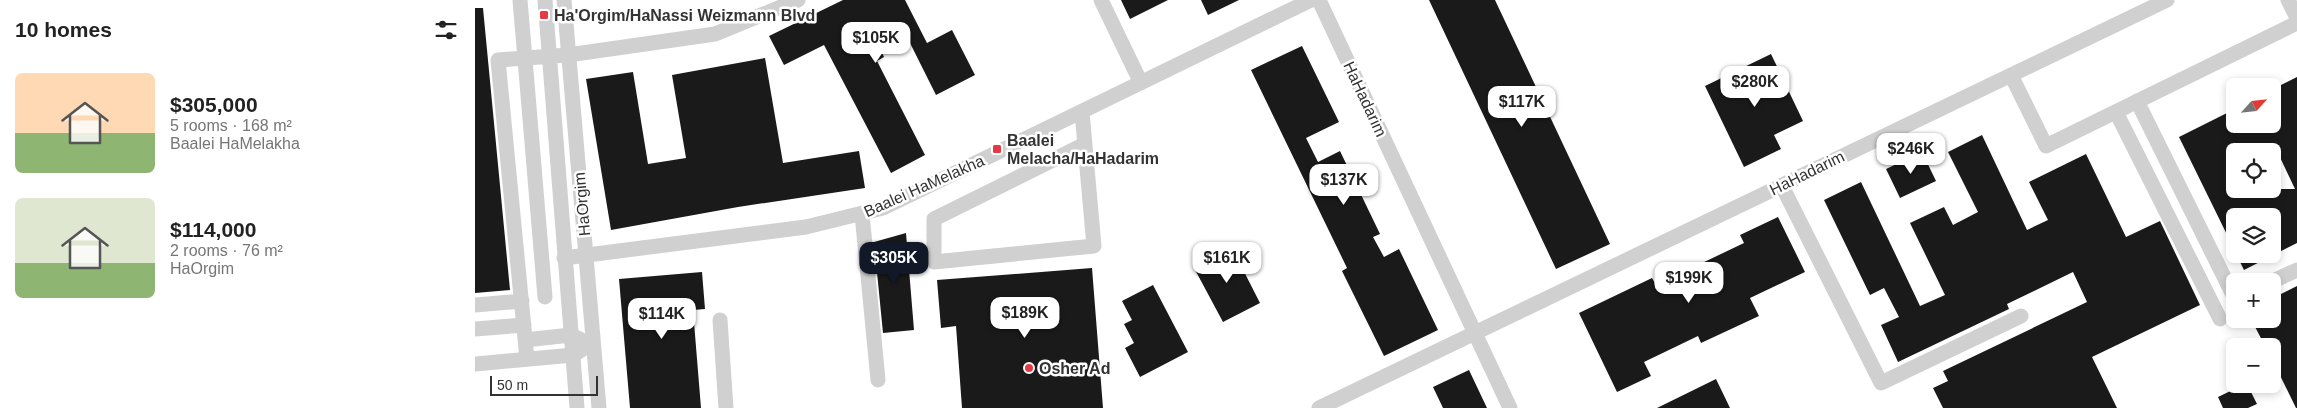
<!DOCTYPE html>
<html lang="en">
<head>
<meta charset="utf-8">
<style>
	:root { --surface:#fff; --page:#f2f2f2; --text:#222; --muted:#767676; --accent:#111827 }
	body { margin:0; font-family:Arial,sans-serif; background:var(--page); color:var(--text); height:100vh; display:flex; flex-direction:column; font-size:19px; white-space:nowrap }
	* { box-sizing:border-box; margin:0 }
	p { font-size:16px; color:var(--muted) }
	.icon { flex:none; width:28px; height:28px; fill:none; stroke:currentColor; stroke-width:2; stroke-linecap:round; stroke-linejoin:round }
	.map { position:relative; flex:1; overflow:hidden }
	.sheet { display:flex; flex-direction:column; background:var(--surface); width:475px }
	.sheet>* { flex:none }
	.needle { width:32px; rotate:63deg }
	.fabs { position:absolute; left:1751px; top:78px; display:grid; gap:10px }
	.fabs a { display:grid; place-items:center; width:55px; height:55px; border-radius:8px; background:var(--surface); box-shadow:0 2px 8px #0003; font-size:25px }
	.scale { position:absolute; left:15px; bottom:12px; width:108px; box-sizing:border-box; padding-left:5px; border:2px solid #333; border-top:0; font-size:14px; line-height:18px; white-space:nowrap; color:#333; -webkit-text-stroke:4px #fff; paint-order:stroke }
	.price { position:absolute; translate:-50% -42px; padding:0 11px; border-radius:10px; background:#fff; color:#222; font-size:16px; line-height:32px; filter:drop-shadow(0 1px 2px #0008) }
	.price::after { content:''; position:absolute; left:50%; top:30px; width:15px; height:11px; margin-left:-8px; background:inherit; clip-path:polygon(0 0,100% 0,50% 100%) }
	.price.active { background:var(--accent); color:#fff }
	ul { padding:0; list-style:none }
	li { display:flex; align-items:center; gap:15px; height:125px; padding:0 15px }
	li span { display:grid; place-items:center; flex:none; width:140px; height:100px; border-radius:8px; color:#555 }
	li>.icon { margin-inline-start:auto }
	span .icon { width:60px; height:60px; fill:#fffc; stroke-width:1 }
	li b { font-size:21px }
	h2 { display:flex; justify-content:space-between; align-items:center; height:60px; padding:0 15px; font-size:21px }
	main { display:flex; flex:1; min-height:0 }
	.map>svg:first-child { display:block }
</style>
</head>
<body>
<main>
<section class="sheet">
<h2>10 homes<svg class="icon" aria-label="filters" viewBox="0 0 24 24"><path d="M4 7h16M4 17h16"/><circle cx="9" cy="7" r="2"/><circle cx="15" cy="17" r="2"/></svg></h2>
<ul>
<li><span style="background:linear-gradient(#ffd9b3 60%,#8fb573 0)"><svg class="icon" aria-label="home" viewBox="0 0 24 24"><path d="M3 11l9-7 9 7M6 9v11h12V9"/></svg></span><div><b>$305,000</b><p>5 rooms · 168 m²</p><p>Baalei HaMelakha</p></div></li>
<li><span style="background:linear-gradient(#dfe7d0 65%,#8fb573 0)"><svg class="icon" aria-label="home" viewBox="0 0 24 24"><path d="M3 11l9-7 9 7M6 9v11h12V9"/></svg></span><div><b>$114,000</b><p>2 rooms · 76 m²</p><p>HaOrgim</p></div></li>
</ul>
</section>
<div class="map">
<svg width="1822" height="408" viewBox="0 0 1822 408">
	<rect width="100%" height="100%" fill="#fff"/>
	<!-- building -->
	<path fill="#1a1a1a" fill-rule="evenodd" d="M368,0H430L452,43L477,30L500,75L461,95L429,31L403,44L409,57L402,61L450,155L416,173L349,45L309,65L294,36Z
		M646,0H693L655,19Z
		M726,0H764L733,15Z
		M954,0H1020L1135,244L1081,269Z
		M0,8H8L35,290L0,293Z
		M827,46L864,122L831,138L843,162L865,151L905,234L898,237L909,257L924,249L963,330L909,356L867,271L872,268L776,70Z
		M1296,54L1328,121L1299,135L1306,149L1269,167L1230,86Z
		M290,58L308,163L384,151L390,188L263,207L136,230L111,79L158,72L173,164L211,158L197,75Z
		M1822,77V243L1769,270L1761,254H1798V216H1760V251L1704,137L1760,109V124H1798V89ZM1760,151H1802L1820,189H1760Z
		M1507,135L1552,230L1573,220L1554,182L1611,154L1651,237L1685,221L1725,305L1617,357L1642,408H1468L1458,388L1473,381L1468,371L1612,302L1598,272L1532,304L1534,309L1423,362L1406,325L1424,317L1409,288L1395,295L1349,200L1386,182L1445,306L1470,295L1435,223L1469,207L1478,225L1503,212L1473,152Z
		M1447,152L1461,181L1425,198L1411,169Z
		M1303,217L1330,272L1275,298L1284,316L1226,343L1223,336L1169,362L1176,376L1142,392L1104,313L1177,278L1181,285L1269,243L1265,235Z
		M431,233L439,330L408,333L399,242Z
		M756,246L785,303L748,322L718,266Z
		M617,268L628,408H487L481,326L466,328L462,280Z
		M227,272L230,309L218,310L226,408H155L144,279Z
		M678,285L713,352L665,377L650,348L659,343L649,324L657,320L647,301Z
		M1822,286V408H1821L1798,361V346H1790L1776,319H1798V298Z
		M994,370L1012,408H968L958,387Z
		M1241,379L1255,408H1182Z
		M1770,384H1772L1782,404L1773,408H1748L1743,397Z"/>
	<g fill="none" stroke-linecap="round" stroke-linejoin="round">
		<!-- minor -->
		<path stroke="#d0d0d0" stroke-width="15" d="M45,0L70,297
			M70,0L102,408
			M89,0L124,408
			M626,0L666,83
			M844,0L1035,408
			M1813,0L1822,18
			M1536,75L1571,146L1822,23
			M1662,101L1760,299
			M607,112L619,246L459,262V219L610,144
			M1641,112L1745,319
			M1307,186L1406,383L1546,316
			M387,214L403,380
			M89,258L331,227L408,208L836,0
			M1798,281L1822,270
			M0,305L47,301
			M245,320L251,408
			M0,329L49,325
			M50,340L96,335L105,339
			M52,359L23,60L93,55L240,34L323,0
			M0,364L98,355L118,343
			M844,408L1692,0"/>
	</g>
	<!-- markers -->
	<g fill="#e63946" stroke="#fff" stroke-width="2">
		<rect x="64" y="10" width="10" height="10" rx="2.5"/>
		<rect x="517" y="144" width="10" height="10" rx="2.5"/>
		<circle cx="554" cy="368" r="5"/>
	</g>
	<g text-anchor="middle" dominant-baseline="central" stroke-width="5" stroke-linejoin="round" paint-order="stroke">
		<!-- poi labels -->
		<g font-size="16" font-weight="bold" fill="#333" stroke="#fff" text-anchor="start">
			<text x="79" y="15">Ha'Orgim/HaNassi Weizmann Blvd</text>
			<text x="532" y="140">Baalei<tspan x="532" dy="18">Melacha/HaHadarim</tspan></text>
			<text x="564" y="368">Osher Ad</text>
		</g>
		<!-- street labels -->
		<g font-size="16" fill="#333" stroke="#fff">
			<text transform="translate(890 99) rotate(65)">HaHadarim</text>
			<text transform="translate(1332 173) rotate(-26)">HaHadarim</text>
			<text transform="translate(449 186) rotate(-24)">Baalei HaMelakha</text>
			<text transform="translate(107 204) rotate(-95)">HaOrgim</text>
		</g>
	</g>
</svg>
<div class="fabs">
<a><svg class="needle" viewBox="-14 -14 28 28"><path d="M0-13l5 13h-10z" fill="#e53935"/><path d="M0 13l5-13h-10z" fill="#767676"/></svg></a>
<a><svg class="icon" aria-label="locate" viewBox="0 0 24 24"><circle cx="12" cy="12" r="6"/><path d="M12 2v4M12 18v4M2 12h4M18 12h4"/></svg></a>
<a><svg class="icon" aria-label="layers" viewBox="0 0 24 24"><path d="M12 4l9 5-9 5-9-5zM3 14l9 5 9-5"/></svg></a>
<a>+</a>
<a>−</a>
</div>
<div class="scale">50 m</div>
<b class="price" style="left:401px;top:64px">$105K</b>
<b class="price" style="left:1280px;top:108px">$280K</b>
<b class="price" style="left:1047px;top:128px">$117K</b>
<b class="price" style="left:1436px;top:175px">$246K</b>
<b class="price" style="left:869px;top:206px">$137K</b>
<b class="price active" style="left:419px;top:284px">$305K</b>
<b class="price" style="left:752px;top:284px">$161K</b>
<b class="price" style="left:1214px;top:304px">$199K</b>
<b class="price" style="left:550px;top:339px">$189K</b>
<b class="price" style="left:187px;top:340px">$114K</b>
</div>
</main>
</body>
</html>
